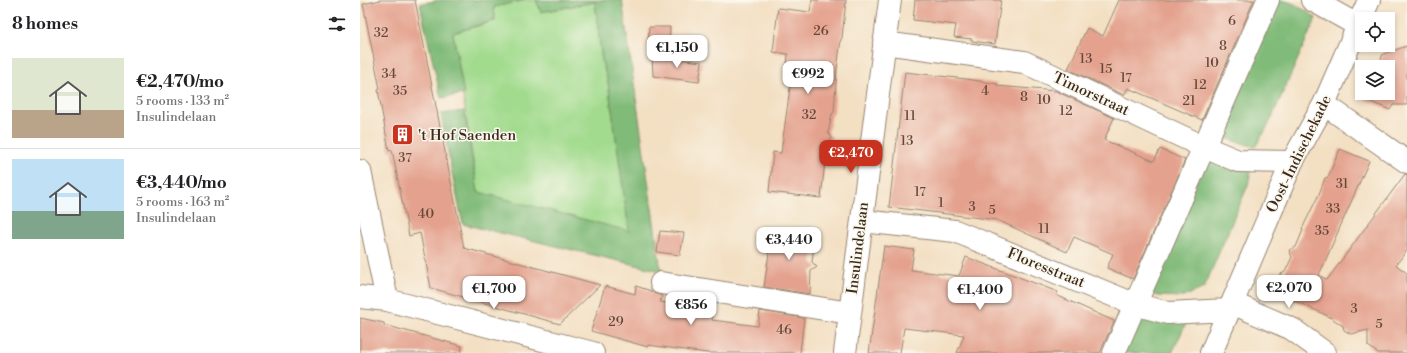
<!DOCTYPE html>
<html lang="en">
<head>
<meta charset="utf-8">
<style>
	:root { --surface:#fff; --page:#f6f6f6; --text:#202124; --muted:#757577; --line:#e0e0e0; --accent:#c8321e }
	body { margin:0; font-family:"Libre Bodoni",serif; background:var(--page); color:var(--text); height:100vh; display:flex; flex-direction:column; font-size:15px; white-space:nowrap }
	* { box-sizing:border-box; margin:0 }
	p { font-size:13px; color:var(--muted) }
	.icon { flex:none; width:22px; height:22px; fill:none; stroke:currentColor; stroke-width:2; stroke-linecap:round; stroke-linejoin:round }
	.map { position:relative; flex:1; overflow:hidden }
	.details { display:flex; flex-direction:column; background:var(--surface); width:360px }
	.details>* { flex:none }
	.tools { position:absolute; left:995px; top:12px; display:grid; gap:8px }
	.tools a { display:grid; place-items:center; width:40px; height:40px; border-radius:0px; background:var(--surface); box-shadow:0 2px 6px #0003; font-size:20px }
	.price { position:absolute; translate:-50% -34px; padding:0 9px; border-radius:8px; background:#fff; color:#222; font-size:13px; line-height:26px; filter:drop-shadow(0 1px 2px #0008) }
	.price::after { content:''; position:absolute; left:50%; top:24px; width:12px; height:9px; margin-left:-6px; background:inherit; clip-path:polygon(0 0,100% 0,50% 100%) }
	.price.selected { background:var(--accent); color:#fff }
	ul { padding:0; list-style:none }
	li { display:flex; align-items:center; gap:12px; height:100px; padding:0 12px }
	li+li { border-top:1px solid var(--line) }
	li span { display:grid; place-items:center; flex:none; width:112px; height:80px; border-radius:0px; color:#555 }
	li>.icon { margin-inline-start:auto }
	span .icon { width:48px; height:48px; fill:#fffc; stroke-width:1 }
	li b { font-size:17px }
	h2 { display:flex; justify-content:space-between; align-items:center; height:48px; padding:0 12px; font-size:17px }
	main { display:flex; flex:1; min-height:0 }
	.map>svg:first-child { display:block }
</style>
</head>
<body>
<main>
<section class="details">
<h2>8 homes<svg class="icon" aria-label="filters" viewBox="0 0 24 24"><path d="M4 7h16M4 17h16"/><circle cx="9" cy="7" r="2"/><circle cx="15" cy="17" r="2"/></svg></h2>
<ul>
<li><span style="background:linear-gradient(#dfe7d0 65%,#b9a48a 0)"><svg class="icon" aria-label="home" viewBox="0 0 24 24"><path d="M3 11l9-7 9 7M6 9v11h12V9"/></svg></span><div><b>€2,470/mo</b><p>5 rooms · 133 m²</p><p>Insulindelaan</p></div></li>
<li><span style="background:linear-gradient(#bfe0f5 65%,#7fa58c 0)"><svg class="icon" aria-label="home" viewBox="0 0 24 24"><path d="M3 11l9-7 9 7M6 9v11h12V9"/></svg></span><div><b>€3,440/mo</b><p>5 rooms · 163 m²</p><p>Insulindelaan</p></div></li>
</ul>
</section>
<div class="map">
<svg width="1047" height="353" viewBox="0 0 1047 353">
	<rect width="100%" height="100%" fill="#fbf7ec"/>
	<filter id="ink" filterUnits="userSpaceOnUse"><feTurbulence type="fractalNoise" baseFrequency=".025" numOctaves="2"/><feDisplacementMap in="SourceGraphic" scale="8" xChannelSelector="R" yChannelSelector="G"/><feConvolveMatrix kernelMatrix="1 2 1 2 8 2 1 2 1" color-interpolation-filters="sRGB"/></filter>
	<filter id="wash" filterUnits="userSpaceOnUse"><feTurbulence type="fractalNoise" baseFrequency=".012" numOctaves="4" result="noise"/><feDisplacementMap in="SourceGraphic" scale="16" xChannelSelector="R" yChannelSelector="G"/><feGaussianBlur stdDeviation="0.9" result="paint"/><feColorMatrix in="noise" values="0 0 0 0 0 0 0 0 0 0 0 0 0 0 0 0 0 1.4 0 .05"/><feComposite in="paint" operator="in"/></filter>
	<g filter="url(#wash)">
		<rect width="100%" height="100%" fill="#f3dfc2"/>
		<!-- green -->
		<path fill="#a2db8e" stroke="#6e8256" d="M165,0H176L181,12L235,2L242,62L248,82L270,232L118,192C109,139 102,86 93,33L135,21L134,7Z"/>
		<!-- forest -->
		<path fill="#81bb79" stroke="#5e724c" d="M80,0H165L134,7L135,20L93,33L104,94L81,98L60,4Z
			M176,0H262L301,271L103,224L92,173L81,114L104,111L118,192L269,231L248,82L242,62L235,2L181,12Z
			M918,0C932,0 945,10 956,18L908,126L895,147L859,136Z
			M847,157L891,170L888,185L844,288L823,297L799,296L789,294Z
			M777,313L827,321L812,353H759Z"/>
		<g id="blocks">
			<!-- building -->
			<path fill="#e4a28e" d="M20,0H55L104,248L240,285L200,324L71,288L60,233L49,236L32,150L29,151L18,90L20,89L3,4Z
				M452,0H486L482,38L481,39L477,69L474,112L472,114L468,133L472,138L467,143L461,198L409,192L413,152L421,153L433,66L427,65L428,54L413,52L418,8L450,12Z
				M555,0H641L635,44L612,41V39L594,37L596,25L553,20Z
				M759,0H894L842,120L768,88L764,95L708,69L727,28L743,36Z
				M289,27H310L309,47H288Z
				M1047,46V105H1033L1030,110L1004,99L1007,93H1028V67H1018L1019,64L1023,54Z
				M292,56L342,62L339,82L293,76Z
				M545,72L606,79L638,84L637,86L696,91L754,118L744,140L794,161L800,149L825,160L773,279L747,268L753,254L714,237L707,252L637,220L529,207Z
				M980,149L1009,161L959,275L967,280L1045,174H1047V250L1036,265L1047,273V353H1018L1008,346V330L991,334L984,330L983,326L970,317L916,292L921,282L919,275L925,272L932,257L929,250L936,247L943,230L942,229L959,194L965,178L968,177Z
				M407,230L455,236L452,262L457,267L451,271L450,294L404,287L409,253L405,252Z
				M300,231L324,233L320,255L297,252Z
				M524,246L554,250L551,270L599,276L606,257L698,292L696,295L754,321L740,353H597L604,335L544,328L540,353H509Z
				M245,286L275,294L276,286L291,291L293,293L302,296L300,302L353,309L352,320L398,326L400,311L444,318L440,353H347L288,345V347L231,331Z
				M0,318L24,323V325L102,346L101,353H0Z"/>
		</g>
	</g>
	<g filter="url(#ink)">
		<use href="#blocks" fill-opacity="0" stroke="#978470" stroke-width="1"/>
		<g fill="none" stroke-linecap="round" stroke-linejoin="round">
			<defs>
				<path id="minor" d="M952,0L997,25
					M524,43L664,62L844,147L878,161L932,162
					M964,104L1047,162
					M0,171L27,300
					M502,221L595,231L774,304L808,313L868,310
					M301,283L490,313
					M0,297L27,300L233,353
					M872,303L932,329L965,353
					M485,353L530,0
					M754,353L908,0
					M851,353L932,162L964,104L1009,0"/>
			</defs>
			<!-- minor casing -->
			<use href="#minor" stroke="#978470" stroke-width="24"/>
			<!-- minor -->
			<use href="#minor" stroke="#fff" stroke-width="22"/>
		</g>
	</g>
	<!-- icons -->
	<defs>
		<symbol id="building-square" viewBox="-11 -11 22 22"><rect x="-9" y="-9" width="18" height="18" rx="4" fill="#c8321e" stroke="#fbf7ec"/><path d="M-4-6H4V6H1V3H-1V6H-4ZM-2.5-4.3h1.7v1.8h-1.7ZM.8-4.3h1.7v1.8H.8ZM-2.5-1h1.7V.8h-1.7ZM.8-1h1.7V.8H.8Z" fill="#fff"/></symbol>
	</defs>
	<g fill-rule="evenodd">
		<use href="#building-square" x="30" y="122" width="25" height="25"/>
	</g>
	<g text-anchor="middle" dominant-baseline="central" stroke-width="3" stroke-linejoin="round" paint-order="stroke">
		<!-- number labels -->
		<g font-size="13" fill="#65483a">
			<text x="872" y="21">6</text>
			<text x="461" y="31">26</text>
			<text x="21" y="33">32</text>
			<text x="863" y="46">8</text>
			<text x="726" y="59">13</text>
			<text x="852" y="63">10</text>
			<text x="746" y="69">15</text>
			<text x="29" y="74">34</text>
			<text x="766" y="78">17</text>
			<text x="840" y="85">12</text>
			<text x="40" y="91">35</text>
			<text x="625" y="91">4</text>
			<text x="664" y="97">8</text>
			<text x="684" y="100">10</text>
			<text x="829" y="101">21</text>
			<text x="706" y="111">12</text>
			<text x="449" y="115">32</text>
			<text x="550" y="116">11</text>
			<text x="547" y="141">13</text>
			<text x="45" y="158">37</text>
			<text x="982" y="184">31</text>
			<text x="560" y="192">17</text>
			<text x="581" y="203">1</text>
			<text x="612" y="207">3</text>
			<text x="973" y="209">33</text>
			<text x="632" y="210">5</text>
			<text x="66" y="214">40</text>
			<text x="684" y="229">11</text>
			<text x="962" y="231">35</text>
			<text x="994" y="309">3</text>
			<text x="256" y="322">29</text>
			<text x="1019" y="324">5</text>
			<text x="424" y="330">46</text>
		</g>
		<!-- street labels -->
		<g font-size="15" fill="#3b2a1e" stroke="#fbf7ec">
			<text transform="translate(731 94) rotate(25)">Timorstraat</text>
			<text transform="translate(939 154) rotate(-64)">Oost-Indischekade</text>
			<text transform="translate(498 248) rotate(-83)">Insulindelaan</text>
			<text transform="translate(686 268) rotate(22)">Floresstraat</text>
		</g>
		<!-- poi labels -->
		<g font-size="15" fill="#3b2a1e" stroke="#fbf7ec" text-anchor="start">
			<text x="58" y="135">'t Hof Saenden</text>
		</g>
	</g>
</svg>
<div class="tools">
<a><svg class="icon" aria-label="locate" viewBox="0 0 24 24"><circle cx="12" cy="12" r="6"/><path d="M12 2v4M12 18v4M2 12h4M18 12h4"/></svg></a>
<a><svg class="icon" aria-label="layers" viewBox="0 0 24 24"><path d="M12 4l9 5-9 5-9-5zM3 14l9 5 9-5"/></svg></a>
</div>
<b class="price" style="left:317px;top:69px">€1,150</b>
<b class="price" style="left:448px;top:95px">€992</b>
<b class="price selected" style="left:491px;top:174px">€2,470</b>
<b class="price" style="left:429px;top:261px">€3,440</b>
<b class="price" style="left:929px;top:309px">€2,070</b>
<b class="price" style="left:134px;top:310px">€1,700</b>
<b class="price" style="left:620px;top:311px">€1,400</b>
<b class="price" style="left:331px;top:326px">€856</b>
</div>
</main>
</body>
</html>
